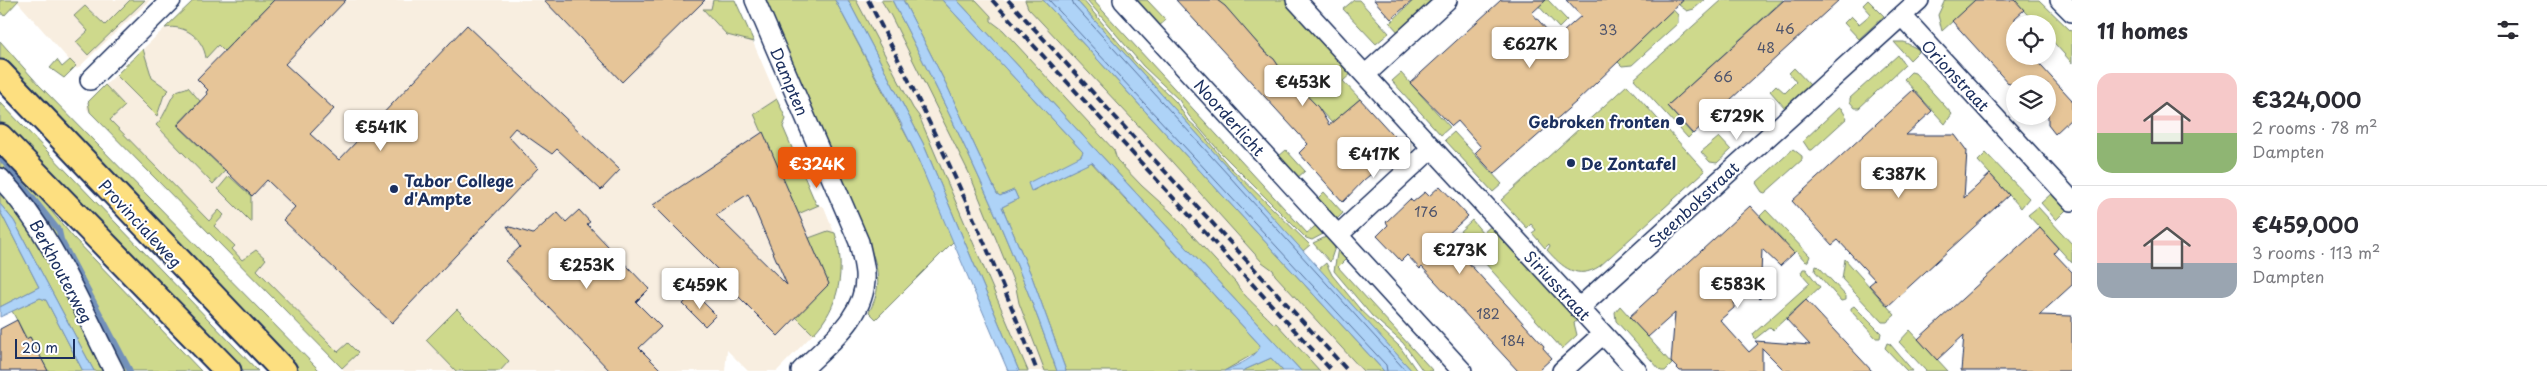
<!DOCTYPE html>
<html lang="en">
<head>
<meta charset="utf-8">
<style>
	:root { --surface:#fff; --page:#f7f7f7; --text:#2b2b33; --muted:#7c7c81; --line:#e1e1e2; --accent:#ea580c }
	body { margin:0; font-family:"Playpen Sans",sans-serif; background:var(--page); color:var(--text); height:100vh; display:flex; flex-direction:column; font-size:19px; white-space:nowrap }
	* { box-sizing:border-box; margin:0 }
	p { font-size:16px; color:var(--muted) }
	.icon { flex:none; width:28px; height:28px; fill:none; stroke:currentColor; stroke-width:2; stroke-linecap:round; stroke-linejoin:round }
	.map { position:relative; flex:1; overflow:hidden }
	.panel { display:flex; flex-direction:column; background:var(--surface); width:475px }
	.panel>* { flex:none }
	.controls { position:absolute; left:2006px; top:15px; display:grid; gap:10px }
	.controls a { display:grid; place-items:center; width:50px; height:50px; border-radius:50%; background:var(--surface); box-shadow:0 2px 8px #0003; font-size:25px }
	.scale { position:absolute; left:15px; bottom:12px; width:60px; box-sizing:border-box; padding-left:5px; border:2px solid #1b2f5e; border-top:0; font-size:14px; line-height:18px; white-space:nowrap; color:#1b2f5e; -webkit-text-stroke:4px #fff; paint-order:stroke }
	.price { position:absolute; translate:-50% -42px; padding:0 11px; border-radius:5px; background:#fff; color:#222; font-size:16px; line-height:32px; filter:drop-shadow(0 1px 2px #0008) }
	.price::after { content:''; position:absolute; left:50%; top:30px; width:15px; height:11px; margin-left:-8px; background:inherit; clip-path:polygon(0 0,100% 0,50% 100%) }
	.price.on { background:var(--accent); color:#fff }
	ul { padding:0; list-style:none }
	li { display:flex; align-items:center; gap:15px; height:125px; padding:0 25px }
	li+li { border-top:1px solid var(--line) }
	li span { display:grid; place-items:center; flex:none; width:140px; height:100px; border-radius:15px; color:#555 }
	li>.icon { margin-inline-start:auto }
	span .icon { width:60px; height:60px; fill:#fffc; stroke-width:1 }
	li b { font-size:21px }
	h2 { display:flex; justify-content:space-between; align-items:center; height:60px; padding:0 25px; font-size:21px }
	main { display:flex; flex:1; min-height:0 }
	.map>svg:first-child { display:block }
</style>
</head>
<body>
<main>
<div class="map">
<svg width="2072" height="371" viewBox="0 0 2072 371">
	<rect width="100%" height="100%" fill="#fff"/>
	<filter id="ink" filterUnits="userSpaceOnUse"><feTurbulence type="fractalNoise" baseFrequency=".02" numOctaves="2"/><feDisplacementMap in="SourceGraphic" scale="10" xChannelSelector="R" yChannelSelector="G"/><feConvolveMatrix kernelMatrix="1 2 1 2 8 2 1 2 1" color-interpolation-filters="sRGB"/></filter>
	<g filter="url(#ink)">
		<!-- built -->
		<path fill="#f8eee0" d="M16,0H150L77,69Z
			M194,0H735L786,119L783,127L816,204L824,207L838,242L840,272L838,287L829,312L818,329L777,371H748L727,350L725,371H345L87,109L88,102L95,95Z
			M848,0H892L980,175L1057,371H1019Z
			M957,0H1047L1384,371H1301Z"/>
		<!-- green -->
		<path fill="#ced98c" stroke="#748475" d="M0,0H19L4,16L0,11Z
			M130,0H145L88,55L76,42L88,31L74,16L85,6L105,25Z
			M194,0H274L224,51L218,45L206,58C203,38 185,24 165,28Z
			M713,0H735L754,42L727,35L703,9H711Z
			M764,0H835L914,150L954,241L876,319L869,312C879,294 880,278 874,258Z
			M848,0H856L913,108L919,116L1028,371H1019L923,143Z
			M881,0H892C954,120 1013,243 1057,371H1045L1019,303L1016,288L970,175L891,16Z
			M903,0H942L1083,152L1081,156L1032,191L1091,162L1260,345L1259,351L1224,371H1066L1032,277L1002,207L1018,199L1014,190L1000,196L997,194L947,86Z
			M957,0H976L991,16V21L1003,30L1114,150L1117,160L1142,186L1171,212L1236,283C1240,293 1265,314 1274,324L1276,323L1320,371H1301Z
			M1025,0H1043L1384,371H1363L1275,275L1273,270L1262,262L1165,154L1028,8Z
			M1076,0H1083L1135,62L1176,102L1187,119L1199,130L1228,165L1310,245L1303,251Z
			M1087,0H1093L1307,233L1319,223L1325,233L1312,240L1306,238L1221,153L1189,116L1179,100L1143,66Z
			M1133,0H1147L1166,20L1158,27Z
			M1217,0H1287L1353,72L1343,81L1360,99L1332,123Z
			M1354,0H1359L1389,33L1376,44L1343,9Z
			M1414,0H1436L1399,33L1390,23Z
			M1533,0H1548L1567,20L1559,28Z
			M1664,0L1678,15V23L1632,65L1622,66L1617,61Z
			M1684,0H1704L1694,9L1687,11L1679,5Z
			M1722,0H1783L1667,106L1692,134L1688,138L1634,79Z
			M1868,0L1884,16L1859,39L1844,23L1851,16L1859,24L1871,14L1863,5Z
			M1945,0H1976L1942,31L1938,15Z
			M2014,0H2039L2072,32V63L2048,36V24H2036Z
			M0,41L39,85L320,371H300L0,67Z
			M1894,42H1904L1920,50L1910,60Z
			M143,49L152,78L169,90L164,95L157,116L116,75Z
			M1898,55L1905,65L1859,108H1855L1850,102V98Z
			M57,60L62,67L70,60L76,66L64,78L50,68Z
			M1794,68L1810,85L1785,108L1770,91L1776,85L1785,93L1796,82L1789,73Z
			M1911,72L1915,73L1952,114L1945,124L1904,79Z
			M1401,73L1450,127L1441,135L1392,81Z
			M105,85L125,106L110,120L209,221L219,210L224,215L214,226L235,246L232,249L242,260L256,250L266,259L257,270L338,352L348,343L358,353L342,368L90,112L88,102Z
			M1627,85L1705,171L1600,266C1577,281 1562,267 1547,250L1550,246L1549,244L1545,248L1532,233L1536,230L1531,224L1527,228L1501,200Z
			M188,87L200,101L177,125L225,171L213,184L156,125C166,116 170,96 177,91C180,89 185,89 188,87Z
			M777,99L786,119L783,127L816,204L819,205L798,214L754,114Z
			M0,102L258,371H243L0,124Z
			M1838,108H1841L1847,118L1812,150H1809L1803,141Z
			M1454,132L1502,184L1493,192L1445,140Z
			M1719,137L1731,150L1717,163L1710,162L1701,152Z
			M1793,149L1802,156V160L1765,193L1762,192L1756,183Z
			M0,150L73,237L201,371H122L0,169Z
			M1286,150L1305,171L1297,178L1278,157Z
			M1986,153L2029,198L2021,208L1978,161Z
			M229,176L251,196V222L218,189Z
			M0,186L18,206L109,371H94L14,221L0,204Z
			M1324,192L1343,213L1336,220L1317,199Z
			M2052,193L2067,209L2056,220L2041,203Z
			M2038,207L2072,244V263L2028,215Z
			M1766,210L1810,256L1808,261L1806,262L1796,251L1789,258L1779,248L1785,242L1760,216Z
			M0,211L39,287L0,307Z
			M1472,220L1483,233L1492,225L1579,319L1574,323L1577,335L1562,349L1458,233Z
			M828,231L835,233C846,268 840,307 813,334L796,317L809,238Z
			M1328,236L1336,244L1330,262L1313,243Z
			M1338,248L1349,256L1338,267L1433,371H1423L1403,343L1372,316L1334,271Z
			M1845,259L1895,315L1887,322H1882L1842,279Z
			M1326,263L1332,275L1359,308L1400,347L1417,371H1412L1319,269Z
			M1816,266L1819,267L1846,296V300L1841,301L1815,271Z
			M1803,269H1806L1820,287L1773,330L1770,327L1755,339L1753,334L1810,283L1801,273Z
			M40,298L46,300L83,371H48L30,337L27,339L12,311Z
			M1620,306L1672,364L1665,371H1661L1616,321L1615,312Z
			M1854,306L1881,333L1880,338H1876L1851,311V308Z
			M457,309L509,361L500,371H456L426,340Z
			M1910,330L1948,371H1926L1899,342Z
			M1887,343L1890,344L1913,371H1907L1885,348Z
			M1271,358L1283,371H1242Z"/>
		<!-- water -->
		<path fill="#aed3f7" stroke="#7391ba" d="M835,0H848L923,143L1019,371H1008L914,150L903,128L901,129L902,125Z
			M892,0H903L947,86L997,194L1000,196L1014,190L1018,199L1002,207L1032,277L1066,371H1057C1013,243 954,120 892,0Z
			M942,0H957L1301,371H1283L1271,358L1242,371H1224C1235,366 1258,358 1260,345L1092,162L1031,191L1028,183L1081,156L1083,152Z
			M1043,0H1076L1412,371H1384Z
			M0,204L14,221L94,371H83L46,300L40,298L0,317V307L39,287L0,211Z"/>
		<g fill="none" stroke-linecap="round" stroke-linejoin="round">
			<!-- shore -->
			<path stroke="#56719b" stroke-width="1" d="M1049,0L1386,365L1387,371
				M1072,0L1074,5L1406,371"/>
			<!-- stream -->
			<path stroke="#7391ba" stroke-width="6" d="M0,157L59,231L61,240L130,371"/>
		</g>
		<!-- building -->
		<path fill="#e6c598" stroke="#1b2f5e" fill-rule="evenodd" d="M274,0H346L285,64L334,109L310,134L339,160L467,25L620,170L601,190L557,149L552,154L515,128L508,136L538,168L392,323L283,220L295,207L267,180L252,196L178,125L207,94L206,92L208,90L197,79Z
			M544,0H705L622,82Z
			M1176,0H1217L1225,6L1265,52L1274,59L1280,68L1318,107L1329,125L1360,99L1402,145L1387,161L1364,180L1343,202L1299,153L1308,144Z
			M1374,0H1413L1391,19Z
			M1501,0H1546L1532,13L1555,39L1581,16L1566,0H1683L1576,102L1494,174L1475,153L1481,147L1458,121L1452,126L1410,83Z
			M1784,0H1839L1693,134L1667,106Z
			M1975,0H2015L2024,10L2015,18V56H2032L2072,100V118L2055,134L2048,125V84H2009L1952,21Z
			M1913,90L1932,111L1906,135H1955L1967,151L1964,198L1990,174L2009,195L1888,306L1869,285L1875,280L1838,240L1832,245L1792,201Z
			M763,132L829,284L778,336L736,294L739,291L653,205ZM748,194L787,285L716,215Z
			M1440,186L1468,216L1445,237L1544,346L1543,348L1552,358L1538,371H1518L1422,267L1420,269L1407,255L1401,261L1377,236L1388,225L1386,222L1410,199L1413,202L1425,192L1429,196Z
			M1750,206L1794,253L1780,266L1762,249L1760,299L1736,270L1734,308L1720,320L1749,352L1758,344L1755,341L1810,345L1786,319L1806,300L1872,371H1785L1762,348V371H1680L1671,362L1675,313L1648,337L1629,317Z
			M579,210L590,222L587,224L649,289L636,302L661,327L639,348L662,371H610L505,261L520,247L507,226L533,234L557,212L566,222Z
			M2040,228L2058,248L2054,253L2072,272V285L2039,315L2072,316V371H1961L1964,335L1937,360L1918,339Z
			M694,293L716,315L705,326L683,304Z
			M17,320L26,339L30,337L48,371H0V329Z"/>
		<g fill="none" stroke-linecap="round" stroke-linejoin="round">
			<defs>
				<path id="minor" d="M755,0L859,242C861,252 864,262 865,273C868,315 828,344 801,371
					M1123,0L1462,371
					M1296,0L1637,371
					M2060,0L2072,12
					M1902,16L2072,201
					M1365,75L1447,0
					M90,80L171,0
					M0,178C52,232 80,305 114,371
					M1338,235L1432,148
					M1579,308L1919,0
					M1562,371L1603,334"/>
				<path id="major" d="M0,73L284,371
					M0,137L228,371"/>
			</defs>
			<!-- minor casing -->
			<use href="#minor" stroke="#1b2f5e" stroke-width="22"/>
			<!-- major casing -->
			<use href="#major" stroke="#1b2f5e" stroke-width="29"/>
			<!-- minor -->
			<use href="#minor" stroke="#fff" stroke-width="19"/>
			<!-- major -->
			<use href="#major" stroke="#fddf80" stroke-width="25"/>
			<!-- rail -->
			<path stroke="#1b2f5e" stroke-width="4" stroke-dasharray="8 4" stroke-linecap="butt" d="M868,0C931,121 988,244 1037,371
				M992,0L1332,371
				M1008,0L1348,371"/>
		</g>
	</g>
	<!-- markers -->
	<g fill="#1b2f5e" stroke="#fff" stroke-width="2">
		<circle cx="1680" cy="121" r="5"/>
		<circle cx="1571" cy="163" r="5"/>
		<circle cx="394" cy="189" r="5"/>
	</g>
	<g text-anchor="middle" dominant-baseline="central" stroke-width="4" stroke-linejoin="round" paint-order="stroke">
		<!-- number labels -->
		<g font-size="14" fill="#4e546c">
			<text x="1785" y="28">46</text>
			<text x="1608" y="29">33</text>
			<text x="1766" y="47">48</text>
			<text x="1723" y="76">66</text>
			<text x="1426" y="211">176</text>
			<text x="1488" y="313">182</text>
			<text x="1513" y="340">184</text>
		</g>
		<!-- street labels -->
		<g font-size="16" fill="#1b2f5e" stroke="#fff">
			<text transform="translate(1956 75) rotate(47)">Orionstraat</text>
			<text transform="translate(790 81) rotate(67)">Dampten</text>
			<text transform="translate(1230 117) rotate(48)">Noorderlicht</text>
			<text transform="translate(1693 204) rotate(-43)">Steenbokstraat</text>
			<text transform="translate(141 223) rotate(47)">Provincialeweg</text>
			<text transform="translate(62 271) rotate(62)">Berkhouterweg</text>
			<text transform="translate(1558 285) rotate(47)">Siriusstraat</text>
		</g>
		<!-- poi labels -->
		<g font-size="16" font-weight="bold" fill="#1b2f5e" stroke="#fff" text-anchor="start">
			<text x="1670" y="121" text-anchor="end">Gebroken fronten</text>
			<text x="1581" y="163">De Zontafel</text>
			<text x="404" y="180">Tabor College<tspan x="404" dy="18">d'Ampte</tspan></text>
		</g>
	</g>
</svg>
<div class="controls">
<a><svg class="icon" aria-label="locate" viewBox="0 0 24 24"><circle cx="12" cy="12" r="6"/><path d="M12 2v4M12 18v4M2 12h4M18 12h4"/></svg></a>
<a><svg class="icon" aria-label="layers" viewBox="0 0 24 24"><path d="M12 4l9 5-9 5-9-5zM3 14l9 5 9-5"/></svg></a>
</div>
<div class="scale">20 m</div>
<b class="price" style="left:1530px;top:69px">€627K</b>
<b class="price" style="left:1303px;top:107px">€453K</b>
<b class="price" style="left:1737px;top:141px">€729K</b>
<b class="price" style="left:381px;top:152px">€541K</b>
<b class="price" style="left:1374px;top:179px">€417K</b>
<b class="price on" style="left:817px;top:189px">€324K</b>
<b class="price" style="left:1899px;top:199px">€387K</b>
<b class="price" style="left:1460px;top:275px">€273K</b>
<b class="price" style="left:587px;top:290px">€253K</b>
<b class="price" style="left:1738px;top:309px">€583K</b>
<b class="price" style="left:700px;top:310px">€459K</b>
</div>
<section class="panel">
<h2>11 homes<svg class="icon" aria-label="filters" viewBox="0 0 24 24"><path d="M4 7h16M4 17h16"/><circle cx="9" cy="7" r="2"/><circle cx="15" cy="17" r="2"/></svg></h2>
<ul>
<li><span style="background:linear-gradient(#f6c9c9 60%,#8fb573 0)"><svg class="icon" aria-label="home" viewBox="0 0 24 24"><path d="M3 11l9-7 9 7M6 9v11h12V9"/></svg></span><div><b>€324,000</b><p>2 rooms · 78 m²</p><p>Dampten</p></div></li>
<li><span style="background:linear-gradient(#f6c9c9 65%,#9aa5b1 0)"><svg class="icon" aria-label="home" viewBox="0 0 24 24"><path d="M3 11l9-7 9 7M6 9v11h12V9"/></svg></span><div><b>€459,000</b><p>3 rooms · 113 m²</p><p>Dampten</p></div></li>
</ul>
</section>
</main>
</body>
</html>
